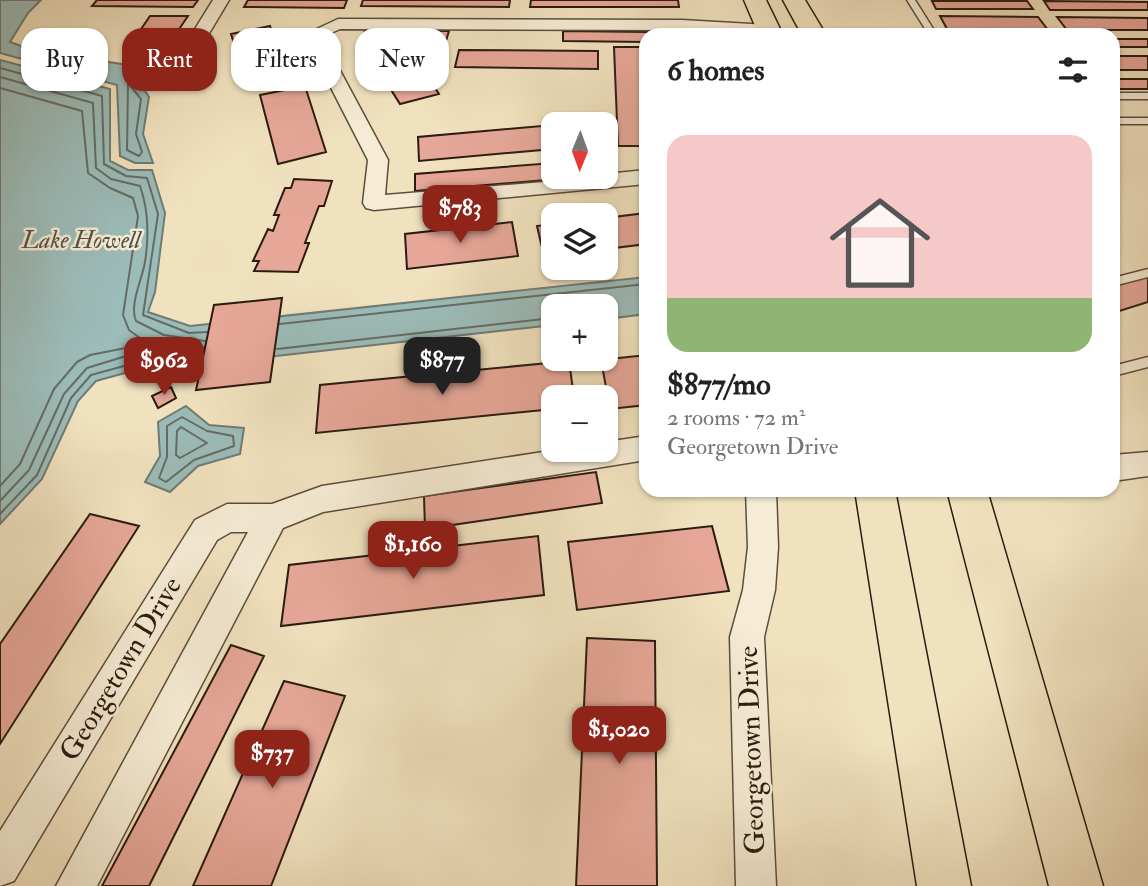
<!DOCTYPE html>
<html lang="en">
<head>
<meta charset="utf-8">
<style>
	:root { --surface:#fff; --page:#f6f6f6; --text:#222; --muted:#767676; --line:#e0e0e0; --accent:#8f2418 }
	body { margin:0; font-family:"IM FELL Double Pica",serif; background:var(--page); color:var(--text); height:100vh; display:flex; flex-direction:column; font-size:26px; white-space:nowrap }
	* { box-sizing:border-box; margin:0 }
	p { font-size:23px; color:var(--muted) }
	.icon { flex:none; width:38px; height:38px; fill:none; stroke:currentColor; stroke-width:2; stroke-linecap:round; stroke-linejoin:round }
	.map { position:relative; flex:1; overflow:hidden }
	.sheet { position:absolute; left:639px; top:28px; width:481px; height:469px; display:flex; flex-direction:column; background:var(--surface); border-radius:21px; box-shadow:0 2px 5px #0004 }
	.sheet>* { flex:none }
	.banner { position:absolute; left:21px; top:28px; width:513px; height:63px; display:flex; gap:14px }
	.needle { width:46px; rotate:181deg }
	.controls { position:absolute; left:541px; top:112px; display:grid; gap:14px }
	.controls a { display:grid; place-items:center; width:77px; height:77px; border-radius:14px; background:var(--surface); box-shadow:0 2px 5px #0004; font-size:35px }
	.price { position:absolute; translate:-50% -60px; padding:0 16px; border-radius:14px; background:var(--accent); color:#fff; font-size:23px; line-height:46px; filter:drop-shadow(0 2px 4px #0008) }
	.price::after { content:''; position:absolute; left:50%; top:42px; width:21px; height:16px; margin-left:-10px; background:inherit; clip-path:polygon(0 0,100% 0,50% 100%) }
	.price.on { background:#222; color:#fff }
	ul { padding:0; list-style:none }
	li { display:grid; align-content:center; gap:14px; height:371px; padding:0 28px }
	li+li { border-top:2px solid var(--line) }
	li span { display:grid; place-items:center; height:217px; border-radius:21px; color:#555 }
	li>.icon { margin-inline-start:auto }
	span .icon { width:126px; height:126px; fill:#fffc; stroke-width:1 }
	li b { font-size:30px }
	h2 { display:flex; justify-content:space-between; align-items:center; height:84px; padding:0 28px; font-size:30px }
	.pill { padding:0 24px; border-radius:21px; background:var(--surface); box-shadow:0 2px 5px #0004; font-size:24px; line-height:63px }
	.pill.on { background:var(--accent); color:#fff }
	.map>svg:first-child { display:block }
</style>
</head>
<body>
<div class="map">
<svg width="1148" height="886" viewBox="0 0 1148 886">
	<rect width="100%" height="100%" fill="#f1e2bf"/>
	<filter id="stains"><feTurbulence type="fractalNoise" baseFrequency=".00286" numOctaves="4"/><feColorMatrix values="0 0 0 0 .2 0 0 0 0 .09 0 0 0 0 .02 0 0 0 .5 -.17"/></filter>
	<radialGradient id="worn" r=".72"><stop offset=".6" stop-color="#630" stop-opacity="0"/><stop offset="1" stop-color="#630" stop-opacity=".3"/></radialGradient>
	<!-- water -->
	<path fill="#9cbcb9" stroke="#6f7c75" stroke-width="2" d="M0,0H41L28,13L10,42L35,51L128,65L149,97L143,134L153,163H135L120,156L117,85L0,53Z
		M0,60L110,89V161L128,170H152L165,213L155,292L148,312L190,326L646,277V314L606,319V306H553V325L125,373L96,381L78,401L42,479L0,524Z
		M186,406L209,425L244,428L240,454L198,466L170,492L145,482L160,456L158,422Z"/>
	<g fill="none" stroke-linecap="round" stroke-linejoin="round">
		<!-- shore -->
		<path stroke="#646c64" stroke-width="2" d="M0,68L102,96L104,164L126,176L147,178L158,214L143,315L189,333L207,332
			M0,77L93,103L96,168L111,179L140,186C149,211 149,236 145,262C142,280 129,305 136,321L164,335L205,341
			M128,83L141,99L136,134L142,152L139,156L127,150Z
			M0,88L82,111L88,173L110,188L133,198L138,216L123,315L129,330L144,341L141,345L90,355L77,362L54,389L20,464L0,486
			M280,324L646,284
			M277,349L553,318
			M182,417L207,431L233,436L234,446L194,460L166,482L159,478L167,457V426Z
			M181,427L207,443L180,458L176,455L177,431Z
			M0,501L29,470L64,394L87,368L123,357L203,348
			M0,514L37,475L71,398L91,375L124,366L201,357"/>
	</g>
	<!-- building -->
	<path fill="#e6a798" stroke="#2b1b10" stroke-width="2" d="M97,0H198L193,7L92,6Z
		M248,0H347L344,8L244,7Z
		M363,0H510L509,7L361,6Z
		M531,0H678L679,7H530Z
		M932,1H1027L1033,9H936Z
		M1044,1L1148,2V10H1050Z
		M150,16H188L173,38H135Z
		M940,16L1038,17L1048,30L947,29Z
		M1057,17L1148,18V30H1067Z
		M270,26L290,79L248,88L231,34Z
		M365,30L449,31L446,41H361Z
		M563,31L648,32V35L646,42L563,41Z
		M1113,39H1148V47H1113Z
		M614,47H646V146H618Z
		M459,50L598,51V69L455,67Z
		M410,51L439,94L400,104L373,61Z
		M1113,56H1148V70H1113Z
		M1113,79H1148V89H1115Z
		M305,86L326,152L278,164L260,95Z
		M553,125V149L419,161L418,137Z
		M553,163V177H583L415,191V174Z
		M294,179L332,181L324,206H319L305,243H309L298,272L254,271L259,261H253L268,229L273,231L279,215H274L285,188H291Z
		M646,213V244L606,249V218Z
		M512,222L518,256L407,269L405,234Z
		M553,224V255L544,256L537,226Z
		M1148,276V302L1113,313V286Z
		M282,298L270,382L196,390L214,305Z
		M646,355V405L610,409L601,360Z
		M569,361L574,397H553V409L316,433L320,385Z
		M171,387L176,398L158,408L152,396Z
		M596,472L602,503L425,529L424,496Z
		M90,514L139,526L0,744V644Z
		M712,526L729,591L577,610L568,542Z
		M538,536L544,595L281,626L289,565Z
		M587,638L655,641L657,886H576Z
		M231,645L264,656L149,886H102Z
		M284,681L345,696L271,886H193Z"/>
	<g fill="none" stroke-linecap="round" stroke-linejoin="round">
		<defs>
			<path id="service" d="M907,0H915L937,35H929Z
				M1113,93H1148V99H1113Z
				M1113,118H1148V124H1113Z
				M1148,269V277L1113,286V278Z
				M1148,357V367L1113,376V366Z"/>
			<path id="minor" d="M213,0H229L192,62H180L177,58Z
				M338,19L682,20L770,25L778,30L769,35L682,30L340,29L322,37L388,160L385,195L606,177V174L646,170V184L374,210L366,208L363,203L368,160L304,35Z
				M646,436V460L323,512L283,528L97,886H56L248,532H231L217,540L14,881L0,886V831L195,520L227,504H272L322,486L556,450H606V442Z
				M1148,452V476L1113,481V455Z
				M746,490H776L778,547L775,590L764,637L776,886H736L730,637L743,590L748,547Z"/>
			<path id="primary" d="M744,0H766L783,35H759Z
				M783,0H805L826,35H802Z
				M855,490H895L971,886H917Z
				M947,490H987L1103,886H1049Z"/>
		</defs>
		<!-- service casing -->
		<use href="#service" stroke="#5c4d3c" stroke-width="3"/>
		<!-- minor casing -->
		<use href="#minor" stroke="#5c4d3c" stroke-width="3"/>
		<!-- primary casing -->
		<use href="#primary" stroke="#2b1b10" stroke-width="3"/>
		<!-- service -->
		<use href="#service" fill="#f6ecd5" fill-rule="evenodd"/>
		<!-- minor -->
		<use href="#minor" fill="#f6ecd5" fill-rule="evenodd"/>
		<!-- primary -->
		<use href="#primary" fill="#f1e2bf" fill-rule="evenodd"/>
	</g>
	<g text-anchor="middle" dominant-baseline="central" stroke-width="5" stroke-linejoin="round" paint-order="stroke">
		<!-- water labels -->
		<g font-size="24" font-style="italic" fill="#53534b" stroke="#f6ecd5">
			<text x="81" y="240">Lake Howell</text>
		</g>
		<!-- near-street labels -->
		<g font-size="28" fill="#2b1b10" stroke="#f6ecd5">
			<text transform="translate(121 669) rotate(-59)">Georgetown Drive</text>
			<text transform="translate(752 750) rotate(-92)">Georgetown Drive</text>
		</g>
	</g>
	<rect width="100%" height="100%" filter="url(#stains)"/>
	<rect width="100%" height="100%" fill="url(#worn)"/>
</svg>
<div class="controls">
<a><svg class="needle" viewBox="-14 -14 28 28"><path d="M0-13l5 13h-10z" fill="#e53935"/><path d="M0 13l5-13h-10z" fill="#767676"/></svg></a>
<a><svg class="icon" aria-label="layers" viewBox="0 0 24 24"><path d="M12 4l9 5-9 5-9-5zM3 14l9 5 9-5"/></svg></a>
<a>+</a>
<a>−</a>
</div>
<b class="price" style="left:460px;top:245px">$783</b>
<b class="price" style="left:164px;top:397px">$962</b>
<b class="price on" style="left:442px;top:397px">$877</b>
<b class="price" style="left:413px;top:581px">$1,160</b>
<b class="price" style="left:619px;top:766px">$1,020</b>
<b class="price" style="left:272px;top:790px">$737</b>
<div class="banner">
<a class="pill">Buy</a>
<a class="pill on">Rent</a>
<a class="pill">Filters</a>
<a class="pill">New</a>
</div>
<section class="sheet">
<h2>6 homes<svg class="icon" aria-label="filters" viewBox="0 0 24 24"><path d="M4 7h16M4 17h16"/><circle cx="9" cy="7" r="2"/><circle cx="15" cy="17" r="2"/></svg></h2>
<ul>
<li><span style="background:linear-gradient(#f6c9c9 75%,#8fb573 0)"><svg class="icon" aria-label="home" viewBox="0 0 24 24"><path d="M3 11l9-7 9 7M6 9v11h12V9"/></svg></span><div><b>$877/mo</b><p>2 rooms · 72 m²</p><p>Georgetown Drive</p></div></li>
</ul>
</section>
</div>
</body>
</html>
